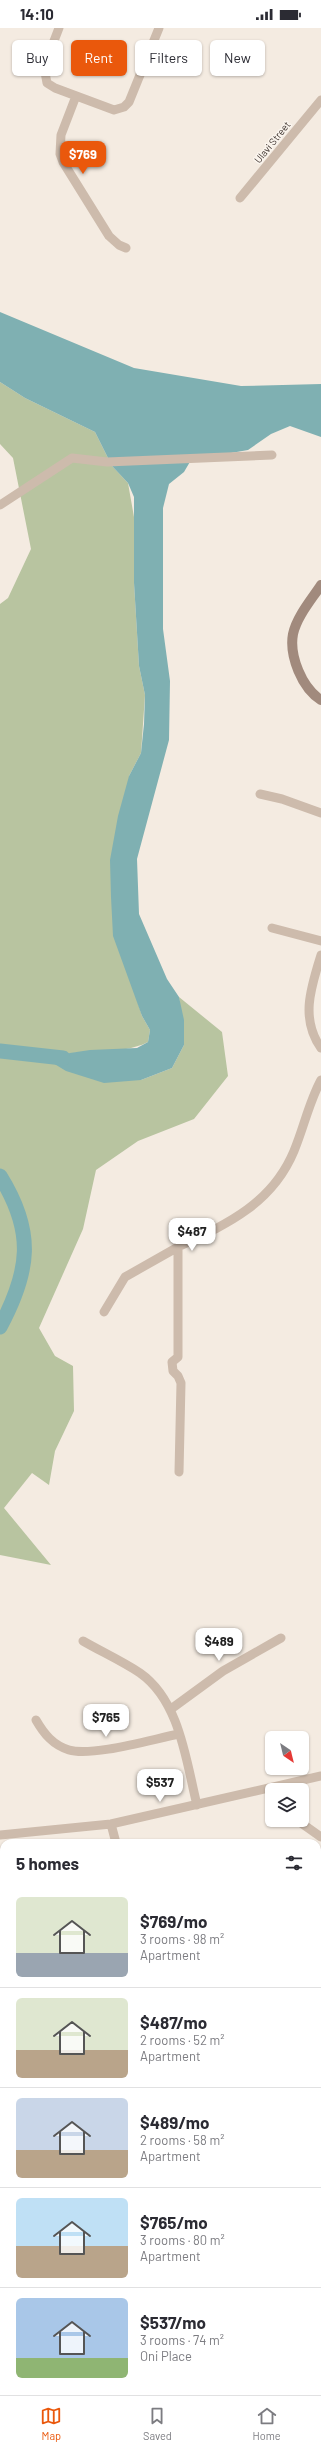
<!DOCTYPE html>
<html lang="en">
<head>
<meta charset="utf-8">
<style>
	:root { --surface:#fff; --page:#f7f7f7; --text:#2b2b33; --muted:#7c7c81; --line:#e1e1e2; --accent:#ea580c }
	body { margin:0; font-family:Barlow,sans-serif; background:var(--page); color:var(--text); height:100vh; display:flex; flex-direction:column; font-size:15px; white-space:nowrap }
	* { box-sizing:border-box; margin:0 }
	p { font-size:13px; color:var(--muted) }
	.icon { flex:none; width:22px; height:22px; fill:none; stroke:currentColor; stroke-width:2; stroke-linecap:round; stroke-linejoin:round }
	.map { position:relative; flex:1; overflow:hidden }
	.side { position:absolute; left:0px; top:1811px; width:321px; height:556px; display:flex; flex-direction:column; background:var(--surface); border-radius:12px 12px 0 0; box-shadow:0 1px 3px #0004 }
	.side>* { flex:none }
	.top-card { position:absolute; left:12px; top:12px; width:297px; height:36px; display:flex; gap:8px }
	.needle { width:26px; rotate:145deg }
	.fabs { position:absolute; left:265px; top:1703px; display:grid; gap:8px }
	.fabs a { display:grid; place-items:center; width:44px; height:44px; border-radius:6px; background:var(--surface); box-shadow:0 1px 3px #0004; font-size:20px }
	.price { position:absolute; translate:-50% -34px; padding:0 9px; border-radius:8px; background:#fff; color:#222; font-size:13px; line-height:26px; filter:drop-shadow(0 1px 2px #0008) }
	.price::after { content:''; position:absolute; left:50%; top:24px; width:12px; height:9px; margin-left:-6px; background:inherit; clip-path:polygon(0 0,100% 0,50% 100%) }
	.price.current { background:var(--accent); color:#fff }
	ul { padding:0; list-style:none }
	li { display:flex; align-items:center; gap:12px; height:100px; padding:0 16px }
	li+li { border-top:1px solid var(--line) }
	li span { display:grid; place-items:center; flex:none; width:112px; height:80px; border-radius:6px; color:#555 }
	li>.icon { margin-inline-start:auto }
	span .icon { width:48px; height:48px; fill:#fffc; stroke-width:1 }
	li b { font-size:17px }
	h2 { display:flex; justify-content:space-between; align-items:center; height:48px; padding:0 16px; font-size:17px }
	.tag { padding:0 14px; border-radius:6px; background:var(--surface); box-shadow:0 1px 3px #0004; font-size:14px; line-height:36px }
	.tag.current { background:var(--accent); color:#fff }
	.status { display:flex; justify-content:space-between; align-items:center; height:28px; padding:0 20px; background:var(--surface); direction:ltr }
	.status svg { height:11px; fill:currentColor }
	.menu { display:flex; justify-content:space-around; align-items:center; height:56px; border-top:1px solid var(--line); background:var(--surface); font-size:11px; color:var(--muted) }
	.menu a { display:grid; justify-items:center; gap:2px }
	.menu .current { color:var(--accent) }
	.map>svg:first-child { display:block }
</style>
</head>
<body>
<div class="status"><b>14:10</b><svg viewBox="0 0 49 12"><path d="M0 12V9h3v3zM5 12V6h3v6zM10 12V3h3v9zM15 12V0h3v12zM26 1h20v11H26zM47 4h2v5h-2z"/></svg></div>
<div class="map">
<svg width="321" height="2367" viewBox="0 0 321 2367">
	<rect width="100%" height="100%" fill="#f4ebe1"/>
	<!-- green -->
	<path fill="#b8c4a0" d="M0,354L25,370L95,404L112,438L128,455L134,489V555L139,638L145,667L141,725L129,748L130,949L142,988L150,1002L148,1014C121,1028 75,1021 44,1029L141,1052L172,1040L184,1017L179,969L222,1004L228,1048L194,1091L138,1113L96,1142L83,1201L39,1300L55,1328L73,1338L74,1383L55,1423L49,1457L32,1445L4,1480L51,1537L0,1527V576L8,570L31,521L13,430L0,416Z
		M0,2093H4V2226L0,2229Z"/>
	<!-- water -->
	<path fill="#7fb0b2" d="M0,284L134,340L241,358L321,356V409L290,398L271,406L248,422L191,432L184,444L169,456L163,480V601L170,653L169,712L137,831L139,886L167,951L179,969L184,992V1017L172,1040L141,1052L104,1055L66,1043L43,1029L90,1022L137,1020L148,1014L150,1002L142,988L113,908L111,869L110,832L118,788L129,748L141,725L144,696L145,667L139,638L134,555V469L128,455L112,438L95,404L25,370L0,354Z"/>
	<g fill="none" stroke-linecap="round" stroke-linejoin="round">
		<!-- river -->
		<path stroke="#7fb0b2" stroke-width="15" d="M0,1023L63,1030
			M0,1148C35,1204 30,1243 0,1299
			M317,2160L321,2161
			M0,2191L4,2189"/>
		<!-- street -->
		<path stroke="#cdbbac" stroke-width="9" d="M59,0L44,39L47,55L55,60L114,82L124,79L129,74L159,0
			M76,68L61,107L60,126L63,134L109,208L119,217L126,220
			M240,170L321,72
			M0,477L72,430L107,434L272,427
			M260,766L282,771L321,785
			M272,900L321,913
			M321,927C311,959 300,991 321,1020
			M104,1284L125,1249L178,1219
			M179,1444L181,1355L178,1348L173,1343L172,1334L178,1329V1219C227,1196 272,1176 294,1123C304,1099 309,1074 321,1052
			M83,1613C102,1624 122,1633 140,1645C180,1673 186,1733 197,1777
			M171,1681L223,1643L281,1610
			M36,1692C44,1706 53,1717 69,1722C92,1729 153,1711 179,1706
			M297,1792L321,1809
			M111,1796L116,1815
			M0,1807L111,1796L321,1748
			M317,2256L321,2255
			M261,2367L262,2363"/>
		<!-- secondary -->
		<path stroke="#a18a7d" stroke-width="10" d="M321,557C312,571 297,588 293,606C289,628 302,660 321,672"/>
	</g>
	<g text-anchor="middle" dominant-baseline="central" stroke-width="3" stroke-linejoin="round" paint-order="stroke">
		<!-- street labels -->
		<g font-size="10" fill="#3b302b" stroke="#fbf5ee">
			<text transform="translate(272 114) rotate(-51)">Ulavi Street</text>
		</g>
	</g>
</svg>
<div class="fabs">
<a><svg class="needle" viewBox="-14 -14 28 28"><path d="M0-13l5 13h-10z" fill="#e53935"/><path d="M0 13l5-13h-10z" fill="#7c7c81"/></svg></a>
<a><svg class="icon" aria-label="layers" viewBox="0 0 24 24"><path d="M12 4l9 5-9 5-9-5zM3 14l9 5 9-5"/></svg></a>
</div>
<b class="price current" style="left:83px;top:147px">$769</b>
<b class="price" style="left:192px;top:1224px">$487</b>
<b class="price" style="left:219px;top:1634px">$489</b>
<b class="price" style="left:106px;top:1710px">$765</b>
<b class="price" style="left:160px;top:1775px">$537</b>
<div class="top-card">
<a class="tag">Buy</a>
<a class="tag current">Rent</a>
<a class="tag">Filters</a>
<a class="tag">New</a>
</div>
<section class="side">
<h2>5 homes<svg class="icon" aria-label="filters" viewBox="0 0 24 24"><path d="M4 7h16M4 17h16"/><circle cx="9" cy="7" r="2"/><circle cx="15" cy="17" r="2"/></svg></h2>
<ul>
<li><span style="background:linear-gradient(#dfe7d0 70%,#9aa5b1 0)"><svg class="icon" aria-label="home" viewBox="0 0 24 24"><path d="M3 11l9-7 9 7M6 9v11h12V9"/></svg></span><div><b>$769/mo</b><p>3 rooms · 98 m²</p><p>Apartment</p></div></li>
<li><span style="background:linear-gradient(#dfe7d0 65%,#b9a48a 0)"><svg class="icon" aria-label="home" viewBox="0 0 24 24"><path d="M3 11l9-7 9 7M6 9v11h12V9"/></svg></span><div><b>$487/mo</b><p>2 rooms · 52 m²</p><p>Apartment</p></div></li>
<li><span style="background:linear-gradient(#c9d6e8 65%,#b9a48a 0)"><svg class="icon" aria-label="home" viewBox="0 0 24 24"><path d="M3 11l9-7 9 7M6 9v11h12V9"/></svg></span><div><b>$489/mo</b><p>2 rooms · 58 m²</p><p>Apartment</p></div></li>
<li><span style="background:linear-gradient(#bfe0f5 60%,#b9a48a 0)"><svg class="icon" aria-label="home" viewBox="0 0 24 24"><path d="M3 11l9-7 9 7M6 9v11h12V9"/></svg></span><div><b>$765/mo</b><p>3 rooms · 80 m²</p><p>Apartment</p></div></li>
<li><span style="background:linear-gradient(#a9c7e8 75%,#8fb573 0)"><svg class="icon" aria-label="home" viewBox="0 0 24 24"><path d="M3 11l9-7 9 7M6 9v11h12V9"/></svg></span><div><b>$537/mo</b><p>3 rooms · 74 m²</p><p>Oni Place</p></div></li>
</ul>
</section>
</div>
<nav class="menu">
<a class="current"><svg class="icon" aria-label="map" viewBox="0 0 24 24"><path d="M3 6l6-2 6 2 6-2v14l-6 2-6-2-6 2zM9 4v14M15 6v14"/></svg>Map</a>
<a><svg class="icon" aria-label="saved" viewBox="0 0 24 24"><path d="M7 4h10v16l-5-4-5 4z"/></svg>Saved</a>
<a><svg class="icon" aria-label="home" viewBox="0 0 24 24"><path d="M3 11l9-7 9 7M6 9v11h12V9"/></svg>Home</a>
</nav>
</body>
</html>
